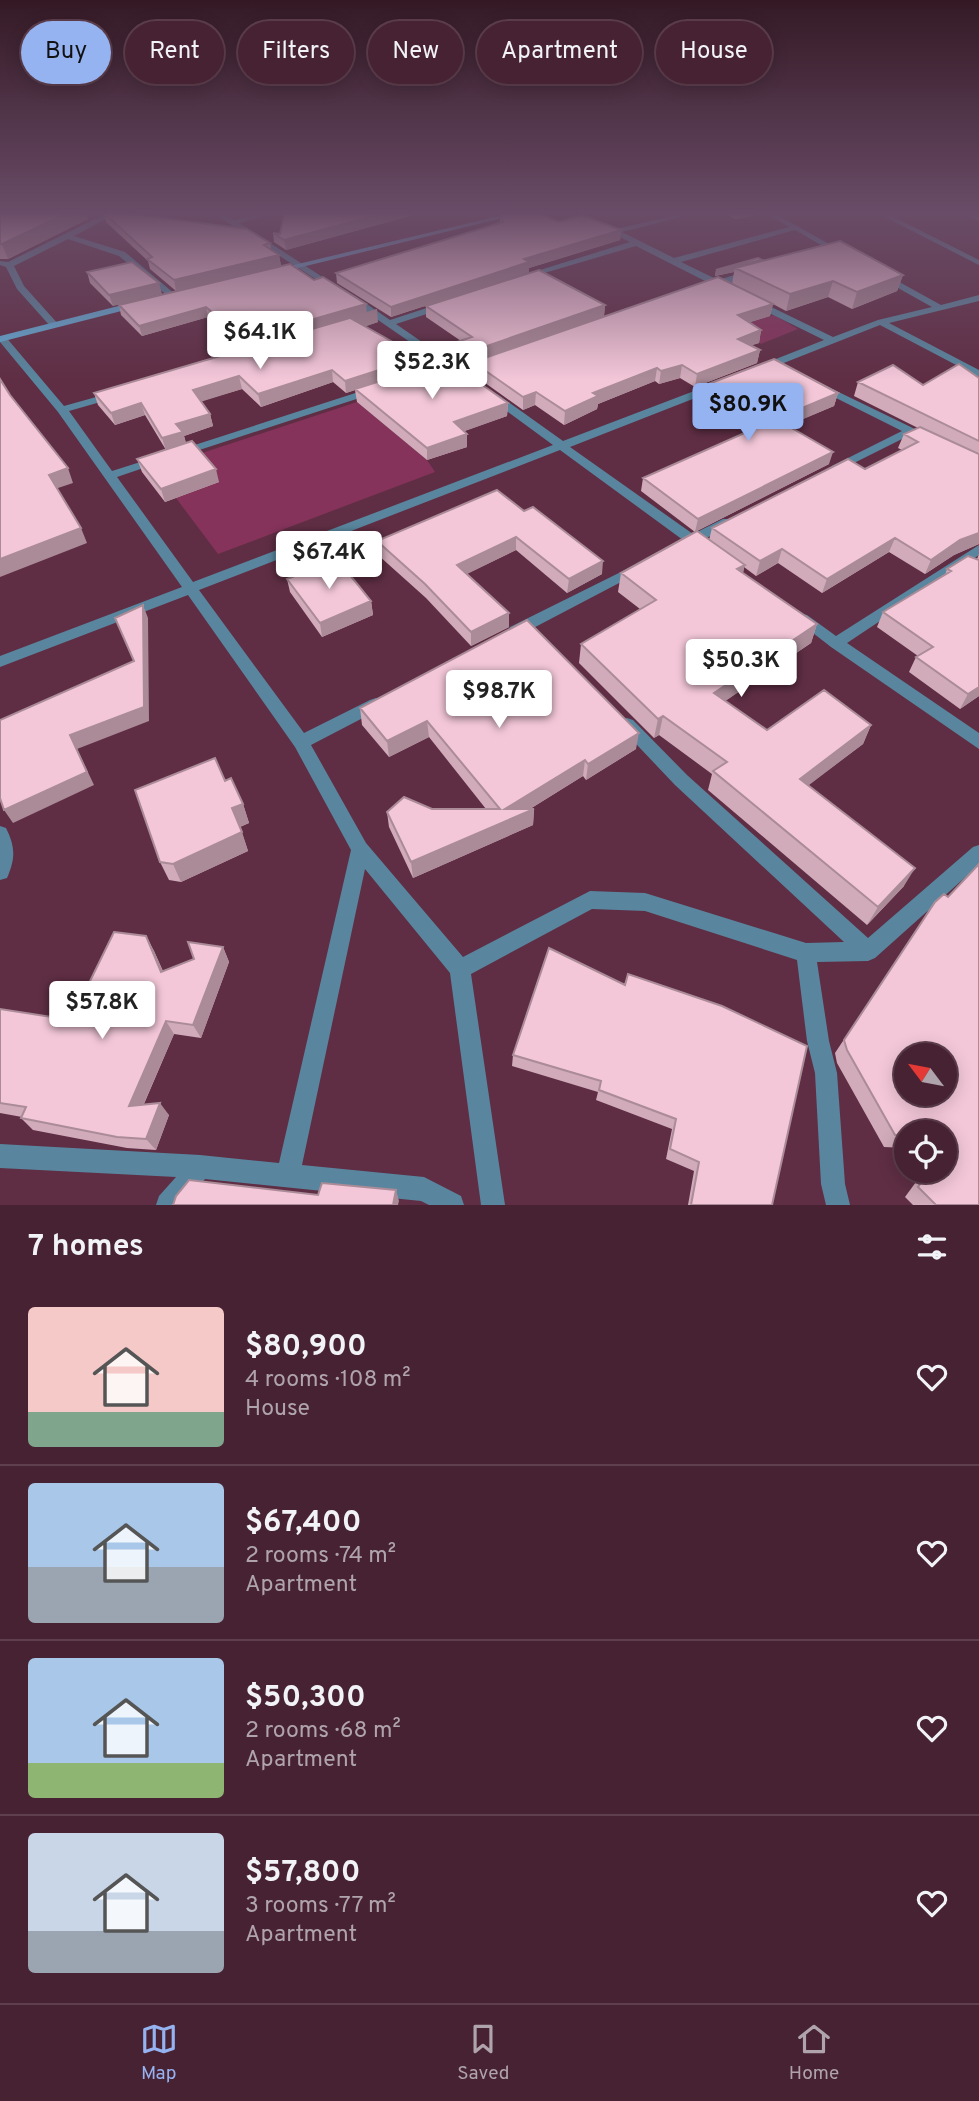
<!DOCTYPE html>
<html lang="en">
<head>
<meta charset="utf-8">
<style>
	:root { --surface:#472233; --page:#4e2a3b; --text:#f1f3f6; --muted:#b0a4ac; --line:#5f3f4e; --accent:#95b2f1 }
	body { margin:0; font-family:Overpass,sans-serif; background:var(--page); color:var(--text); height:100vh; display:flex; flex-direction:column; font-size:26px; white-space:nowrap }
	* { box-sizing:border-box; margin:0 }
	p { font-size:23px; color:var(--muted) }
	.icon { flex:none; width:38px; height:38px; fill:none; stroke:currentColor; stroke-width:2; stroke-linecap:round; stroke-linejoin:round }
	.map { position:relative; height:1205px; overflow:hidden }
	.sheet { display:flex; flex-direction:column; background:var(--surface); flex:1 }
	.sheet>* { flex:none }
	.banner { position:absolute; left:21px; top:21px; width:938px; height:63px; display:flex; gap:14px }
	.needle { width:46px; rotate:302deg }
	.controls { position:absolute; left:894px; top:1043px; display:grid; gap:14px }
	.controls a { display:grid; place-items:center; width:63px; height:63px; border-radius:50%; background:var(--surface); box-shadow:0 4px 18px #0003,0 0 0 2px var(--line); font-size:35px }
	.price { position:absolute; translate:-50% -60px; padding:0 16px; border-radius:7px; background:#fff; color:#222; font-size:23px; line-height:46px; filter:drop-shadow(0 2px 4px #0008) }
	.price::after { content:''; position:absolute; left:50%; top:42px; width:21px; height:16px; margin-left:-10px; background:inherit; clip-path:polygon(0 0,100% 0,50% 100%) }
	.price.current { background:var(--accent); color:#111 }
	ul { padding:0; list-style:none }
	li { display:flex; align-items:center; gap:21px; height:175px; padding:0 28px }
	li+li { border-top:2px solid var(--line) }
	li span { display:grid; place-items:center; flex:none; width:196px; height:140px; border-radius:7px; color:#555 }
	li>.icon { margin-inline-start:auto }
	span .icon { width:84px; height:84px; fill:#fffc; stroke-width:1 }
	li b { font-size:30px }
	h2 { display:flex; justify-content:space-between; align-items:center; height:84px; padding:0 28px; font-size:30px }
	.chip { padding:0 24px; border-radius:32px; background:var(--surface); box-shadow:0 4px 18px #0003,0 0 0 2px var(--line); font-size:24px; line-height:63px }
	.chip.current { background:var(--accent); color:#111 }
	.menu { display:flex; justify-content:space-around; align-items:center; height:98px; border-top:2px solid var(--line); background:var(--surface); font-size:19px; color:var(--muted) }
	.menu a { display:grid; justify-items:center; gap:4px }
	.menu .current { color:var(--accent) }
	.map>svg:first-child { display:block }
</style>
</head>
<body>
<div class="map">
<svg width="979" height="1205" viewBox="0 0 979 1205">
	<rect width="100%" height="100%" fill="#5f2e44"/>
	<!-- green -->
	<path fill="#85335a" d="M774,315L798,329L761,344L736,327Z
		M357,402L427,460L435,472L218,554L176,498L218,482L196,455Z"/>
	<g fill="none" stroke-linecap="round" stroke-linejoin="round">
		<!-- street -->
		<path fill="#59869e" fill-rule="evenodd" d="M111,211H121L74,236L125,252L176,295L169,297L119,256L68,239L14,266L24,286L59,325L51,327L17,289L6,267L0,265V261L8,262Z
			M210,211H219L234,220L270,211H282L239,223L338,287L331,289Z
			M478,211H487L498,218L491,220Z
			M569,211H579L616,229L693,211H706L622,232L674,258L789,227L761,211L775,213L810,211L781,217L847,254L840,256L795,230L681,262L718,280L751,270L755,273L722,286L704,288V284L709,283L636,246L524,279V275L630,242Z
			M873,211H882L979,260V265Z
			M958,211H968L979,216V221Z
			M883,273L941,305L979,295V301L889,323L979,370V377L880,325L766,370H758V366L824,340L753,305V301H759L833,337L878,320L932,307L880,278V274Z
			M349,296H355L390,320L442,303H448V307L396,324L464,371L455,373L349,300Z
			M0,336H5L64,406L114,392L118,393V397L69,411L112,471L153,458H161V462L117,477L193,582L553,445L489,398V394H497L563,441L723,380H731V384L570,447L693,534L723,519H731L733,522L731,525L701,541L707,546L705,549L700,550L691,546H681L680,543L683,540L560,450L199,590L304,733L370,700L376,698L382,700L384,704L382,708L311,745L366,843L463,957L590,891L645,893L806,943L844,942L675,785L621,728L619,724L621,720L627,718L633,720L687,775L868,938L973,847L979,845V865L875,958L868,961L817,962L829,1041L837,1073L845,1184L850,1205H826L821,1184L815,1073L807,1041L797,960L645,911L592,909L471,974L505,1205H481L450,973L365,869L302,1165L424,1177L461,1196L464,1205H429L421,1201L205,1179L184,1205H156L159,1196L176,1177L0,1168V1144L200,1155L279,1163L351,850L295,747L188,595L0,667V656L182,587L58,412L0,342Z
			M820,383L919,431L921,433L915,436L910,435L840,470H832V466L902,431L816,388L815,386Z
			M374,387L379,390L378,392L184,455H176L174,453L176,451Z
			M979,545V555L847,643L979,733V749L831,647L795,619L802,614L807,615L836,636Z
			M637,564L642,565L644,568L642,571L520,635H510L508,631L510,627Z
			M0,826L6,828C16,848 15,859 7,878L0,880Z"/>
		<!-- secondary -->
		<path fill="#62abd3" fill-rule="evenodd" d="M519,211H532L277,273L273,270Z
			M138,301L141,302V306L0,342V336Z"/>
	</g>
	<!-- wall -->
	<path fill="#d1abba" d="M0,211L88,219L8,259H0Z
		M278,211H428L286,250L274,242L273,233L280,234L284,216L279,215Z
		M720,211H761V214L735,219Z
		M103,212L270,243L271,249L279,255L281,266L176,291L150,269L148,261L106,222Z
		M500,212L621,230L620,240L529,268V272L391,317L337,283L336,273L500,223Z
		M762,260L903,275L897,291L852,309L828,297L786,311L773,304L770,316L750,322L761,330L759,343L751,345L760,350L757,363L695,387L680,378L659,384L655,381L598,404L597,409L564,425L535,405L523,410L474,375L473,362L461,366L448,357V345L461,341L426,317V306L605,305L604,316L732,284L734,272L715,276L716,270Z
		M87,272L159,283L113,306L90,283Z
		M314,280L378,322L365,326L416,355L435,352V364L508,403L507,416L464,431L467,447L427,460L357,402L355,390L346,393L333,382L261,407L242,389L201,401L210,414L213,426L184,436L186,443L219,482L165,502L142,472L137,459L166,450L145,415L115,425L98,405L94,393L246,348L208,317L142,336L121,315L119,305Z
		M979,378V544L954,555L925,574L889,552L822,593L778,563L756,576L744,567L743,573L817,624L811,643L725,701L767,730L871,725L863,744L808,785L904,886L867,925L708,790L712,774L659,735L654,738L579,663L581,644L640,609L618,592L621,573L709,540L712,528L865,469L902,450L898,448L904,434L918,428L854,396L858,382L923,385Z
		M711,383L838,393L834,406L788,425L829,464L695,532L641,491L643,478L760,426L709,395Z
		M497,490L602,574L567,593L516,550L466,574L509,627L471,646L426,598L378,555L377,541Z
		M979,554V696L960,709L909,672L916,657L918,656L877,627L883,612L945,575L947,569L977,559Z
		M287,579L371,601L373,615L322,637L290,592Z
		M360,708L636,749L586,780L583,776L530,809H534L533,825L413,878L389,827L387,812L432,809H486L429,737L389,757L362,725Z
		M225,781L243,804L249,823L240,827L248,851L181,882L169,880L160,862Z
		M935,902L979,1205H913L905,1197L924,1171H945V1132H906V1148L884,1147L837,1063L835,1053Z
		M146,936L154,951L163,971L223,947L229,962L201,1038L174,1034L144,1104L169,1115L156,1150L127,1148L33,1130L21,1118L22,1117L0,1113V1009L71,1020Z
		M549,948L772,1205H688L694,1171L666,1159L672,1129L596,1100L598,1092L512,1066L513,1055Z"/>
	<!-- shaded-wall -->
	<path fill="#aa8b97" d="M72,211H86L88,219L8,259L2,244Z
		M392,211H428L286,250L284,240Z
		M737,211H761V214L735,219Z
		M621,230L620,240L529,268V272L391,317V307L524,259Z
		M279,255L281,266L176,291L174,280Z
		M762,260L735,268L734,272L715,276L716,270Z
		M903,275L897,291L852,309L857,292Z
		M833,281L828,297L786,311L790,294Z
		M159,283L162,294L113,306L109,295Z
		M366,304L367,314L377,310L378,322L353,331L247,349L245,339Z
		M773,304L770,316L735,327L738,315Z
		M605,305L604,316L461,366V355Z
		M206,307L208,317L142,336L139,326Z
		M761,330L759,343L735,351L738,339Z
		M760,350L757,363L695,387L697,374Z
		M435,352V364L346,393L345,381Z
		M682,365L680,378L659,384L661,371Z
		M657,368L655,381L598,404L597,409L564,425L565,411L593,393Z
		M332,370L333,382L261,407L258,394Z
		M239,376L242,389L197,403L193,390Z
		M536,392L535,405L523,410V397Z
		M838,393L834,406L773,432L776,419Z
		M141,403L145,415L115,425L111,413Z
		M508,403L507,416L454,435V422Z
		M210,414L213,426L184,436L186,444L166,451L162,438L176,424Z
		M467,434V447L427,460V448Z
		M833,452L829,464L695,532L698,519Z
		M68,468L73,483L55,489L49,475Z
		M216,469L219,482L165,502L161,489Z
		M81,528L87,543L0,577V559Z
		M979,533V544L954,555L925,574L931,560L960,540Z
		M516,537V550L457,579V565Z
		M895,538L889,552L822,593L827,579Z
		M782,549L778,563L756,576L760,561Z
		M603,561L602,574L567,593L569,579Z
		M745,565L740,584L737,569Z
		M371,601L373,615L322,637L320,623Z
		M143,605L148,618L149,721L77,749L94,785L13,823L4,810L70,735L144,707Z
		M509,613V627L471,646V632Z
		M817,624L811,643L709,712L714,693Z
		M979,687V696L960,709L968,694Z
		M663,716L659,735L654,738L658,719Z
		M427,721L429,737L389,757L387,741Z
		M871,725L863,744L792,798L800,779Z
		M639,733L636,749L586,780L588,764Z
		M585,760L583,776L520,815L534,809L533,825L413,878L411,862L505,809Z
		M243,804L249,823L239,827L232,808Z
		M242,832L248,851L181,882L173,864Z
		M915,868L904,886L867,925L878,907Z
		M146,936L154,951L169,986L161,972Z
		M223,947L229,962L201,1038L193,1025Z
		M166,1021L174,1034L138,1117L129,1106Z
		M160,1103L169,1115L156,1150L146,1139Z
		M396,1190L399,1201L398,1205H393Z"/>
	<!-- building -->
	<path fill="#f3c7d8" stroke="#aa8b97" stroke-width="2" fill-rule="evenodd" d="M0,211H72L2,244H0Z
		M106,211L247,229L270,243L264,245L279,255L174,280L147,259L152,257L103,212Z
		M285,211H392L284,240L273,233L280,234Z
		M506,211H534L559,222L582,215L621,230L524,259L529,262L391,307L336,273L503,222L500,212Z
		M840,241L903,275L857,292L833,281L790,294L735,268Z
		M758,258L762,260L716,270Z
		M132,262L159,283L109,295L87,272Z
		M290,264L314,280L323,277L366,304L245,339L206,307L139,326L119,305Z
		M539,270L605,305L461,355L448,345L472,337L426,306Z
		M718,277L773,304L738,315L761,330L738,339L760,350L697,374L682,365L661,371L657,368L593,393L598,396L565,411L536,392L523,397L473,362Z
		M377,310L352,319L416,355L432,350L435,352L345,381L332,370L258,394L239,376L193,390L210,414L176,424L183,432L162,438L141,403L111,413L94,393Z
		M774,359L838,393L776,419L833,452L698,519L643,478L774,420L711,383Z
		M447,360L508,403L454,422L467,434L427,448L355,389Z
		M959,364L979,378V441L858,382L893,365L923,385Z
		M0,379L10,395L68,468L49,475L81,528L0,559Z
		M920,427L979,454V533L960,540L931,560L895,538L827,579L782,549L760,561L712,528L848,459L865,469L918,442L904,434Z
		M192,441L216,469L161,489L137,459Z
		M497,490L524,511L533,507L603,561L569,579L516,537L457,565L509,613L471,632L425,584L377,541Z
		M697,531L745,565L737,569L817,624L714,693L767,730L824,690L871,725L800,779L915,868L878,907L713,771L727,762L663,716L658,719L581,644L656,600L621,573Z
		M968,556L979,560V687L968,694L916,657L933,647L883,612L951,571L947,569Z
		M337,559L371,601L320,623L287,579Z
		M143,605L144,707L70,735L87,772L4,810L0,798V720L134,661L115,618Z
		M527,620L639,733L588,764L585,760L505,809H534L411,862L387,812L404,797L432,809H500L427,721L387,741L360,708Z
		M215,758L225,781L231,778L243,804L232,808L242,832L173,864L160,862L135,790Z
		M979,864V1205H936L918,1187L929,1171H945V1147L952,1137H945V1132H906V1135H895L847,1050L844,1040L935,902L944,894L948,897ZM906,1055H945V1094H906Z
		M114,932L146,936L161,972L194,959L188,942L223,947L193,1025L166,1021L129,1106L160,1103L146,1139L117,1137L21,1118L26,1107L0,1103V1009L71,1020Z
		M549,948L625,985L628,974L722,1006L807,1046L772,1205H691L699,1162L670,1149L676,1119L599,1090L601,1081L513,1055Z
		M189,1180L318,1195L322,1183L396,1190L393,1205H173L176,1196Z"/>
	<!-- sky -->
	<linearGradient id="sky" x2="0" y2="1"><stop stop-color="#341925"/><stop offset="0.56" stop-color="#694c67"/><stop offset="1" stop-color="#694c67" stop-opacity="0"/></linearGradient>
	<rect width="979" height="380" fill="url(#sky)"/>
</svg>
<div class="controls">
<a><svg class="needle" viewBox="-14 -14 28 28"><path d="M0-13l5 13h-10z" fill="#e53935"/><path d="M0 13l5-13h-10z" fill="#b0a4ac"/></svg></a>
<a><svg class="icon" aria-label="locate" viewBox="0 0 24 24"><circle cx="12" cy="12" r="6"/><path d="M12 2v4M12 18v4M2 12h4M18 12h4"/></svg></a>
</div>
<b class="price" style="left:260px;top:371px">$64.1K</b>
<b class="price" style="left:432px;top:401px">$52.3K</b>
<b class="price current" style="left:748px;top:443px">$80.9K</b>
<b class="price" style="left:329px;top:591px">$67.4K</b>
<b class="price" style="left:741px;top:699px">$50.3K</b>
<b class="price" style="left:499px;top:730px">$98.7K</b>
<b class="price" style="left:102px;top:1041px">$57.8K</b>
<div class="banner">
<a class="chip current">Buy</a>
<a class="chip">Rent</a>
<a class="chip">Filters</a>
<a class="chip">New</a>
<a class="chip">Apartment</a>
<a class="chip">House</a>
</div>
</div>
<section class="sheet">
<h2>7 homes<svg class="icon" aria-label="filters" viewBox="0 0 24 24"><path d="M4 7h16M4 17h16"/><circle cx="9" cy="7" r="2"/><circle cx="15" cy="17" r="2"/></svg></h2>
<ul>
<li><span style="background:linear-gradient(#f6c9c9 75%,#7fa58c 0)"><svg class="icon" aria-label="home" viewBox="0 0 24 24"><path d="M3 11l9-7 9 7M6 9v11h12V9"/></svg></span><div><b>$80,900</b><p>4 rooms · 108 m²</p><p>House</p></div><svg class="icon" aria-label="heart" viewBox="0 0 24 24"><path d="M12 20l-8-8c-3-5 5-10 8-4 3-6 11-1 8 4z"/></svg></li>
<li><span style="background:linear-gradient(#a9c7e8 60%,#9aa5b1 0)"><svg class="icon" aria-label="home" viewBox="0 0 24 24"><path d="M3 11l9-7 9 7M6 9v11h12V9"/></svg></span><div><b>$67,400</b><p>2 rooms · 74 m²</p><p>Apartment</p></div><svg class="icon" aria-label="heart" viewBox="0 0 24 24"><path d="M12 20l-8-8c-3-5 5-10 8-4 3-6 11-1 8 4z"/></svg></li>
<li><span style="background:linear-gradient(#a9c7e8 75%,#8fb573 0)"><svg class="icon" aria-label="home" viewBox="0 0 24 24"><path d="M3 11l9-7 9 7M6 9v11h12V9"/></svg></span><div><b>$50,300</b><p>2 rooms · 68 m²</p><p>Apartment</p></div><svg class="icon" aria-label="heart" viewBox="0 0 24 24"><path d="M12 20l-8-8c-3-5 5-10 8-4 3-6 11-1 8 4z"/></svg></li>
<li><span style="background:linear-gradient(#c9d6e8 70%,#9aa5b1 0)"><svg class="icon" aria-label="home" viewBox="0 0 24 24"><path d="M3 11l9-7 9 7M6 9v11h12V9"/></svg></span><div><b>$57,800</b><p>3 rooms · 77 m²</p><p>Apartment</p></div><svg class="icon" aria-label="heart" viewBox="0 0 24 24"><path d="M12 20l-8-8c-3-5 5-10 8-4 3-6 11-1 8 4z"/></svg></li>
</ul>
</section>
<nav class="menu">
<a class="current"><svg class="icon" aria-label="map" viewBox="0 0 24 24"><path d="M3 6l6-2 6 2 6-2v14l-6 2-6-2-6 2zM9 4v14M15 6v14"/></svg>Map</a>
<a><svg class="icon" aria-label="saved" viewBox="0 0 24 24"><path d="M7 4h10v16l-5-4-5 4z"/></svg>Saved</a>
<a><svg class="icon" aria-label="home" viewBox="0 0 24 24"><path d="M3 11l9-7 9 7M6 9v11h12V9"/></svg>Home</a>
</nav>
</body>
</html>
